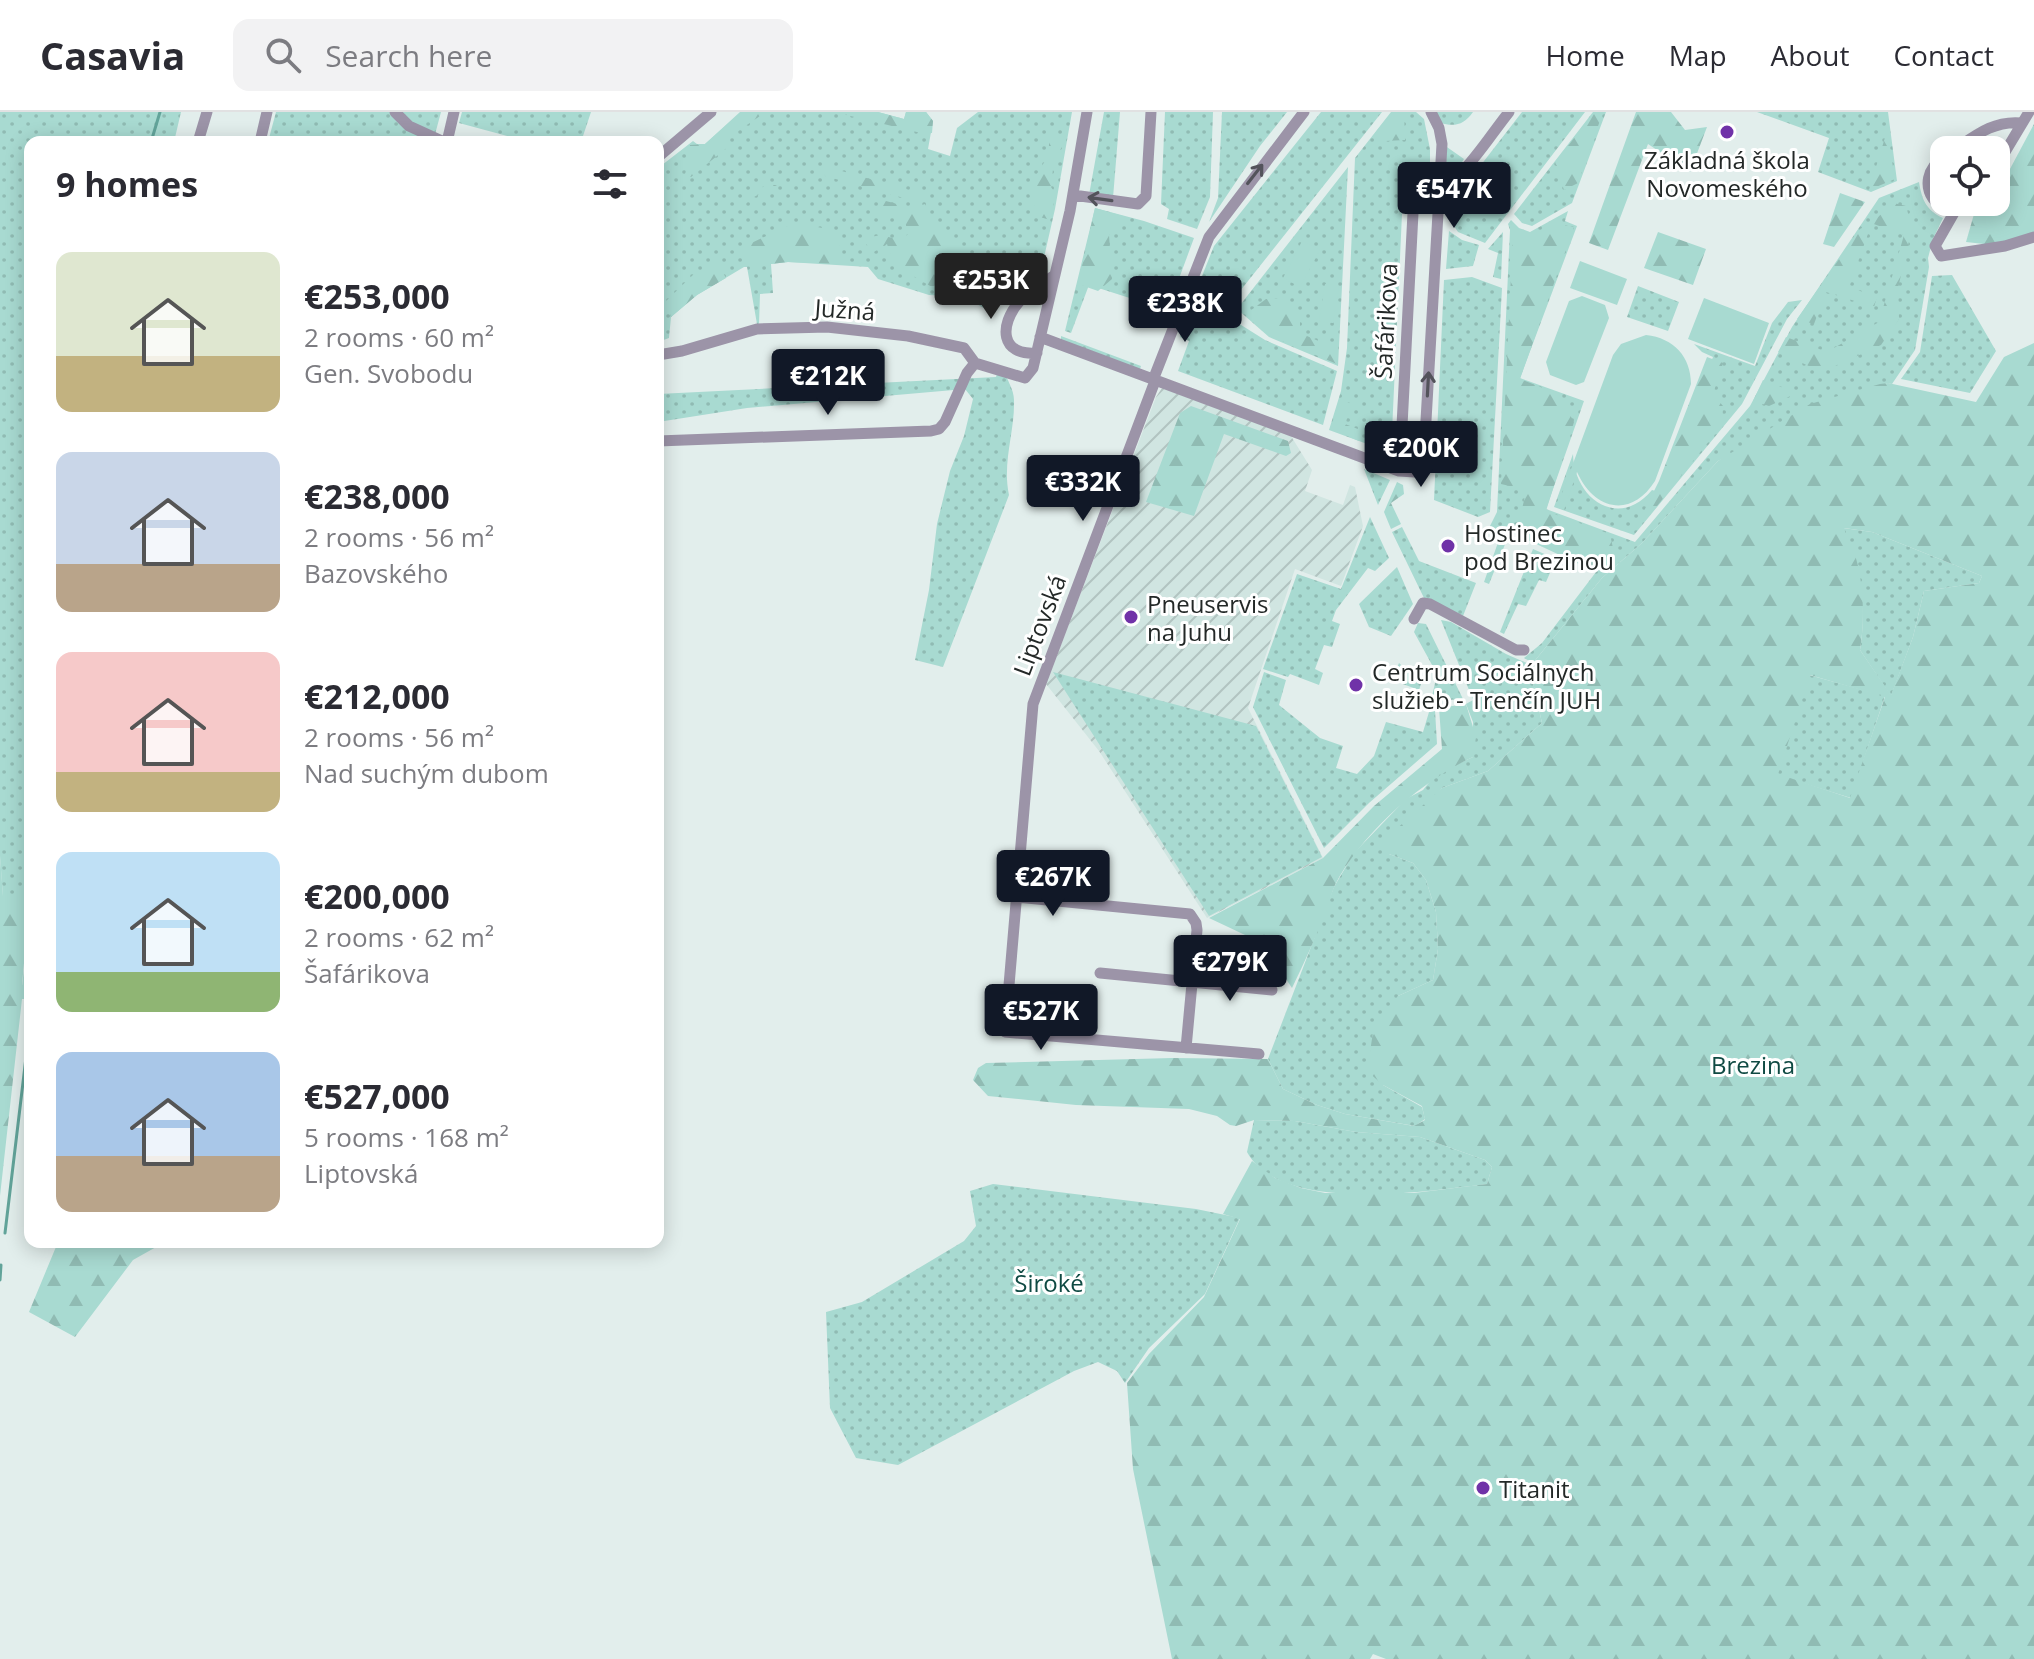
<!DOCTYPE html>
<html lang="en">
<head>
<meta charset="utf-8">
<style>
	:root { --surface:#fff; --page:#f2f2f3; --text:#2b2b33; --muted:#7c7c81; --line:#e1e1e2; --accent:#111827 }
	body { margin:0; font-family:"Open Sans",sans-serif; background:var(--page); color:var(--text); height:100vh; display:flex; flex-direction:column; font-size:30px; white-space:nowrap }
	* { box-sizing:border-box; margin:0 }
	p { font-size:26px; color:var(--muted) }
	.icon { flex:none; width:44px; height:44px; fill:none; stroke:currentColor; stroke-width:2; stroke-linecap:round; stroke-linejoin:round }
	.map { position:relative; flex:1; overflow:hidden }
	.panel { position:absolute; left:24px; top:24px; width:640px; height:1112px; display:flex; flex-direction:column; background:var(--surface); border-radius:16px; box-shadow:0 4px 20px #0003 }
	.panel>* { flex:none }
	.tools { position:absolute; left:1930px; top:24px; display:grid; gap:16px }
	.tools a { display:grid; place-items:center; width:80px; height:80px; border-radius:16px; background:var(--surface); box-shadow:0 4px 20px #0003; font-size:40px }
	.price { position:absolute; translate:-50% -68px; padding:0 18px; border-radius:8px; background:var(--accent); color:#fff; font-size:26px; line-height:52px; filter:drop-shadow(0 2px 4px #0008) }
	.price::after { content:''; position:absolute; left:50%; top:48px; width:24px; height:18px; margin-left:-12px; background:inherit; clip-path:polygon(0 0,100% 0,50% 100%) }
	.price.active { background:#222; color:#fff }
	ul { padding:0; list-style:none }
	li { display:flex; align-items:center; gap:24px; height:200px; padding:0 32px }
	li span { display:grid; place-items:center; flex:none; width:224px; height:160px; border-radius:16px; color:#555 }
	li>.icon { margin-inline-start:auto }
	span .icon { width:96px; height:96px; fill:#fffc; stroke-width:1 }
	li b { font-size:34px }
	h2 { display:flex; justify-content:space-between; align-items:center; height:96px; padding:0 32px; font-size:34px }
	header { display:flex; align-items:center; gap:48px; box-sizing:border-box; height:112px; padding:0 40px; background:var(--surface); border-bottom:2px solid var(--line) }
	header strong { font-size:38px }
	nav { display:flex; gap:44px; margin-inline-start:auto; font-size:28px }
	.search { width:560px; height:72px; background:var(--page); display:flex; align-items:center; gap:20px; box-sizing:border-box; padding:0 28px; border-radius:16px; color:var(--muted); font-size:30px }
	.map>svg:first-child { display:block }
</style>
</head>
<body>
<header>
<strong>Casavia</strong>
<div class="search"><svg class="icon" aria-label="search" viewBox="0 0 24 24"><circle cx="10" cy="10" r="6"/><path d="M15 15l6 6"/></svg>Search here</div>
<nav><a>Home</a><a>Map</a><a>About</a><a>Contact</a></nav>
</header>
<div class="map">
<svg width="2034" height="1547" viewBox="0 0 2034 1547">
	<defs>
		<pattern id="industrial-furrows" width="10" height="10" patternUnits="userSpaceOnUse" patternTransform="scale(2)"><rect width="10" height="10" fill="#d0e5e1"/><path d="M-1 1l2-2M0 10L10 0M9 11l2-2" fill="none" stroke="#b2c4c1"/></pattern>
		<pattern id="green-dots" width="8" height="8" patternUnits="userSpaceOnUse" patternTransform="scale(2)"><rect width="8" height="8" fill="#a8dad1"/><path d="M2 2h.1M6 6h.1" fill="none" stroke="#90bbb3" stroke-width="1.8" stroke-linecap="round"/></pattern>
		<pattern id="forest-firs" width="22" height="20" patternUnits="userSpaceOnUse" patternTransform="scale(2)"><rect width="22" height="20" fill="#a8dad1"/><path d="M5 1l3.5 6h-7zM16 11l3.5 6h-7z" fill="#90bbb3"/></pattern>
	</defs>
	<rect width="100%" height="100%" fill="#e2eeec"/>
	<!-- industrial -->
	<path fill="url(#industrial-furrows)" d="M1162,276L1291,324L1312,358L1305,379L1343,393L1350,373L1355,375L1363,414L1341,474L1295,457L1248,596L1323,746L1207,806L1099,639L1046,572L1156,285Z"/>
	<!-- green -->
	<path fill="url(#green-dots)" d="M0,0H181L174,30H30V785H3L0,744Z
		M276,0H441L433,30H268Z
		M462,0H591L581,30H530L459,11Z
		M741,0H878L904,7L906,0H926L933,9L928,37L950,44L957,16L978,0H1072L1055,97L1040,163L987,198L965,185L929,183L878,167L868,155L788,150L771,152L773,181L760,182L759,212H757L747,155H744L697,183L671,205L669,226L658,230V66L662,53L693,29L697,32H705Z
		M1104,0H1120L1113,86L1089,83Z
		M1165,0H1213L1210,85L1197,117L1167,107L1169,97L1161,92Z
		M1222,0H1287L1260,34L1209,110L1218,86Z
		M1321,0H1382L1229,193L1236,179L1202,164L1214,134Z
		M1391,0H1416L1424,7L1430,37V59L1402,102L1392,320L1389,328L1378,336L1329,318L1341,279L1347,236L1355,46Z
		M1433,0H1473C1464,13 1455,15 1440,11Z
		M1522,0H1585L1485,131L1458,120L1448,105L1453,89Z
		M1593,0H1606L1572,91L1532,114L1522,111L1514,102Z
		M1757,0H1888L1897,69L1871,80L1818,60L1829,26Z
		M1444,33L1464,47L1456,60L1450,62L1443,57Z
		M1348,55L1338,254L1269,225L1237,197Z
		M1919,70C1922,88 1926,98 1943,106L1933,127L1928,146L1929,155L1915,238L1892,272L1887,271L1718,349L1642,431L1602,466L1533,551L1524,546L1542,531L1596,460L1515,422L1508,425L1489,472L1484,470L1501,422L1489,416L1497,400L1510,118L1508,112L1511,108L1519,116L1530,120L1568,99L1565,109L1577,114L1520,266L1584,289L1546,397L1635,430L1750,294L1792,215L1879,86Z
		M1095,96L1144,109L1194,126L1170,191L1164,197L1089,173L1071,221L1065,219Z
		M1449,119L1462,128L1479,133L1473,154L1446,157Z
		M1503,120L1501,167L1493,165L1498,141L1488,137Z
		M1952,163L1996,239L1970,281L1901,267L1920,240L1932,164Z
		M1472,165L1502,176L1490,400L1478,405L1434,388L1444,168Z
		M1638,174L1679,190L1668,219L1627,205Z
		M1802,188L1787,207L1742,292L1634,423L1554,395L1573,342C1574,387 1619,418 1652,378L1659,380L1713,245L1702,240L1694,232L1755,254L1772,211L1788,190Z
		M1193,191L1222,201L1265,228L1337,259L1323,313L1178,259L1189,229L1180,225Z
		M1061,224L1141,254L1139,260L1061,229Z
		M1003,258C1007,267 1014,278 1014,288C1015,320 1002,350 1009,383L943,555L915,548L929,478L937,412L950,359L964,324L973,287L965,277L747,296L658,310V282L996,265L998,259Z
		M1364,357L1390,368L1378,393Z
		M1370,405L1389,446L1375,459L1368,456L1336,498L1332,509L1340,512L1332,535L1324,533L1315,557L1323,561L1319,573L1290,562L1288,565L1263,557L1297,462L1341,477Z
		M1402,415L1419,449L1476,471L1463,504L1424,486L1392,420Z
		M1843,416L1872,420L1982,464L1979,471L1924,479L1913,525L1891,584L1860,538C1867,498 1859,453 1843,416Z
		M1533,437L1556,447L1546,470L1539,468L1526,494L1518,492L1504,522L1500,520Z
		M1397,455L1413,492L1391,524L1369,515L1359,492Z
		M1441,508L1451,510L1506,542L1529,552L1542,611L1488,659L1442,676L1389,742L1413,751L1426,768L1436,800L1438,837L1433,868L1398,884L1383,973L1422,995L1425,1007L1415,1014L1345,1002L1317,993L1283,977L1268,947L1334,775L1354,741L1406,687L1423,678L1431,668L1449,656L1473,645V610L1466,592L1473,588Z
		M1418,511L1426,512L1463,587L1431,589L1437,562L1414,520Z
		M1399,551L1421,572L1419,578L1392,568Z
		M1053,560L1256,614L1322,745L1209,804Z
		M1264,560L1286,568L1279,593L1320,626L1343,634L1336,656L1357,662L1374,644L1386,610L1423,620L1429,600L1435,598L1437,632L1369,691L1324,736L1253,595Z
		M1809,563L1885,584L1851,686L1777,663Z
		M30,807V873L22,874Z
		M1254,1008L1295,1009L1356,1020L1420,1025L1485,1048L1492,1055L1487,1072C1428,1079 1281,1103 1247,1040Z
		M993,1072L1196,1097L1240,1106L1205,1182L1149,1236L1125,1271L1117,1259L1098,1250L1074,1259L898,1353L856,1346L830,1296L826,1200L862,1190L964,1129L976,1114L970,1079Z"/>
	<!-- forest -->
	<path fill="url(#forest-firs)" fill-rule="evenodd" d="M740,0H766L725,28L728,35L691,65L685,64L690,33L705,32Z
		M834,0H878L904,7L906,0H926L933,9L932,21H921Z
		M1392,0H1404L1405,28L1385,29L1375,21Z
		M1594,0H1603L1578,71L1564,78L1555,51Z
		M1636,0H1671L1685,18L1707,15L1690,60L1648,32L1608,138L1589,131Z
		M2034,12V120L1993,133L1966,130L1974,102L1985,90H1996V78L2003,70Z
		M1887,19L1895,67L1869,78Z
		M1050,22H1060L1065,30L1054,48L1051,75L1056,82L1050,108L1040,105L1030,85L1029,75L1048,44Z
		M824,54L930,84L918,90L825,64Z
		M766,73H777L752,86L728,108L729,100L750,82Z
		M1840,81L1865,90L1834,135L1823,132Z
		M878,87L913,96L925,92L930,110C950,118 946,118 959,133C974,149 998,154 1018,161L999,175L987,176L965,157L932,175L894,153L887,132L872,141L863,127L880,123L901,128L908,122L905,109L878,101Z
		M1894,91L1906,94L1912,116L1898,176L1899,207L1881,233L1822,260L1778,240L1786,225L1827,240L1879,210L1904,123L1871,111Z
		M1095,96L1123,104L1109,123L1112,167L1098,179L1078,172Z
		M794,111L834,118L845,152L788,150L743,155V135Z
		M1557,112L1574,115L1520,267L1558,282L1574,310L1546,399L1610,422L1614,441L1593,456L1553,439L1518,415L1525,384L1514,375L1501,372L1513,122L1527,120L1541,122Z
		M1861,116L1869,119L1849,175L1877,185L1874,195L1826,180L1814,212L1797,207Z
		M1658,120L1706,137L1693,173L1644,156Z
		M718,152L726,166L697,183L671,205L666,189L696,160Z
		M1284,186L1300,200V221L1337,237V252L1270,224L1246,202L1266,187Z
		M2034,231V1547H1386L1373,1542L1370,1547H1172L1133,1357L1127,1271L1149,1242L1204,1185L1240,1107L1223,1102L1252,1049L1275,1066L1301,1076L1325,1081H1414L1487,1072L1492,1055L1485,1048L1420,1025L1356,1020L1295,1009L1254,1008L1236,1014L1230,1013L1217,1004L1189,997L1076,993L988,984L973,968L978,956L986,951L1172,946L1268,947L1283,977L1317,993L1345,1002L1414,1014L1425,1008L1422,994L1383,973L1367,959L1374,914L1398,884L1433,868L1438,837L1436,800L1426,768L1413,751L1389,742L1382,730L1442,676L1488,659L1542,611L1529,552L1533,551L1602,466L1642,431L1718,349L1810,292L1880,272L1888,271L1976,290L2004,245ZM1844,416L1872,420L1982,464L1979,471L1924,479L1913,525L1891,583L1860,538C1865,508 1864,469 1854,440C1851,432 1846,424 1844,416ZM1810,563L1885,585L1850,686L1778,662Z
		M1707,245L1723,251L1713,282L1723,294L1722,313L1649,404L1643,401L1659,369Z
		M1763,268L1797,281L1769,294L1753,289Z
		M1340,287L1352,292L1345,312L1363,319L1359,329L1330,317Z
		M1191,294L1288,329L1291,341L1286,344L1224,322L1194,404L1146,390L1180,301Z
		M1397,370L1403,373L1404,382L1391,391L1401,412L1391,417L1384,400Z
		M1466,592L1476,625L1473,645C1421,669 1361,722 1335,773C1331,782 1329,793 1325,802C1315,827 1304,851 1292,876L1262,831L1209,806L1323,746L1374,694L1442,637L1439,596Z
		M0,744L3,784L30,785L22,873H30V887H22L0,1084Z
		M58,1130H165L133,1148L75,1225L29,1200Z"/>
	<!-- pitch -->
	<path fill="#a8dad1" d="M1302,129L1320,138L1300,175L1283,166Z
		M1580,149L1627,167L1617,193L1570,176Z
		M1325,172L1339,174L1333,211L1319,209Z
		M1582,184L1605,193L1609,206L1584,270L1576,273L1550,263L1546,250L1569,189Z
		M1704,186L1769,211L1754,252L1688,227Z
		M1646,223C1674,226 1691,245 1691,272L1655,369C1631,407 1594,398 1577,360L1564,398L1557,395L1613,243L1621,232Z"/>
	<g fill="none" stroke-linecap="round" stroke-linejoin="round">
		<!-- stream -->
		<path stroke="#62a49a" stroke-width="3" d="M151,30L160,0
			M5,1121L30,912
			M0,1168L1,1153"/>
		<!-- minor -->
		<path stroke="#9c94a8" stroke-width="11" d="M395,0L409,14L444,30
			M198,30L207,0
			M260,30L267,0
			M447,30L454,0
			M1954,38C1976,23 1994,8 2022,11
			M658,45L711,0
			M1944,45C1907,69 1942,117 1973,90
			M1996,55L2029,0
			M1073,83L1138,92L1146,84L1151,0
			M1955,99L1935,134L1941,144L2005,134L2034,125
			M1040,225L1399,359L1415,360L1420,357L1424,343L1442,32L1439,16L1431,0
			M1037,241C1000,244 999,213 1019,190C1029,179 1043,171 1055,163
			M658,243L682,239L757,217L827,215L908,224L964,236L975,251L1025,266L1033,256L1070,99L1087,0
			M1153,268L1209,125L1304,0
			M1155,269L1033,592L1005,920L1259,942
			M658,329L931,319L939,317L945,310L967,261L975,251
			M1383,353L1398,342L1401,333L1413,101C1426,63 1440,82 1460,62C1478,44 1493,20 1509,0
			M1414,507L1423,491L1430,492L1516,538H1524
			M1016,785L1190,802L1196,811L1197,818L1186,936
			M1100,861L1272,878"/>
	</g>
	<!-- one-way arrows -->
	<defs><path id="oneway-shaft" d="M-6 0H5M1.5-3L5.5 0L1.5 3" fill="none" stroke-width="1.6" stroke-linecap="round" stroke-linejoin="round" transform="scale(2)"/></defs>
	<g stroke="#53535b">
		<use href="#oneway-shaft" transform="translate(1255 62) rotate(-52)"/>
		<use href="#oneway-shaft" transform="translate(1100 87) rotate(-172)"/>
		<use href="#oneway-shaft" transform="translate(1428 272) rotate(-87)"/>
	</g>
	<!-- markers -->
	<g fill="#7032a8" stroke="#fff" stroke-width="3">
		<circle cx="1727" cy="20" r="8"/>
		<circle cx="1448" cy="434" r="8"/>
		<circle cx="1131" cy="505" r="8"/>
		<circle cx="1356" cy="573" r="8"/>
		<circle cx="1483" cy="1376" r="8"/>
	</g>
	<g text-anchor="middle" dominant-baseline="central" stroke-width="6" stroke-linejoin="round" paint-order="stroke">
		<!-- poi labels -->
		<g font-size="24" fill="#232827" stroke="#fff" text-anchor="start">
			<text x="1727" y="47" text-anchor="middle">Základná škola<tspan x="1727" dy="28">Novomeského</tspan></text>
			<text x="1464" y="420">Hostinec<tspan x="1464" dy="28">pod Brezinou</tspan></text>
			<text x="1147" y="491">Pneuservis<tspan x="1147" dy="28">na Juhu</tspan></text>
			<text x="1372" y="559">Centrum Sociálnych<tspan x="1372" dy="28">služieb - Trenčín JUH</tspan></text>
			<text x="1499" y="1376">Titanit</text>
		</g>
		<!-- street labels -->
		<g font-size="24" fill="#232827" stroke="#fff">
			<text transform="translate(845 197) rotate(4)">Južná</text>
			<text transform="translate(1385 209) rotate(-87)">Šafárikova</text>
			<text transform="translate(1039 513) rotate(-69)">Liptovská</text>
		</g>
		<!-- park labels -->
		<g font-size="24" fill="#0f4a43" stroke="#fff">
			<text x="1753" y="952">Brezina</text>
			<text x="1049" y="1170">Široké</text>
		</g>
	</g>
</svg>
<div class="tools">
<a><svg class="icon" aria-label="locate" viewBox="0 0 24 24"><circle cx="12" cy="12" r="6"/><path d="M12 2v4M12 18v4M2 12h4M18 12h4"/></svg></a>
</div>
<b class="price" style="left:1454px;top:118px">€547K</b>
<b class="price active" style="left:991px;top:209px">€253K</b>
<b class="price" style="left:1185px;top:232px">€238K</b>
<b class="price" style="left:828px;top:305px">€212K</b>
<b class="price" style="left:1421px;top:377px">€200K</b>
<b class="price" style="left:1083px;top:411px">€332K</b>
<b class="price" style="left:1053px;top:806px">€267K</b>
<b class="price" style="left:1230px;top:891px">€279K</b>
<b class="price" style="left:1041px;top:940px">€527K</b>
<section class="panel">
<h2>9 homes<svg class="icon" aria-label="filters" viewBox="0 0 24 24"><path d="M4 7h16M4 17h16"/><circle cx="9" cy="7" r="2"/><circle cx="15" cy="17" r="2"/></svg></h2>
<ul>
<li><span style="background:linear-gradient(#dfe7d0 65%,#c2b280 0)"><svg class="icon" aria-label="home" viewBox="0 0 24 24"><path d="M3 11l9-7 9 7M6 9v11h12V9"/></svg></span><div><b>€253,000</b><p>2 rooms · 60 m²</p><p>Gen. Svobodu</p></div></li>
<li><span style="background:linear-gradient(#c9d6e8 70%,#b9a48a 0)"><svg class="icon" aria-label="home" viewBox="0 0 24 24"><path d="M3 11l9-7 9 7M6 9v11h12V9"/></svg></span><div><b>€238,000</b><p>2 rooms · 56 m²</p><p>Bazovského</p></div></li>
<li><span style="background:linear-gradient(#f6c9c9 75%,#c2b280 0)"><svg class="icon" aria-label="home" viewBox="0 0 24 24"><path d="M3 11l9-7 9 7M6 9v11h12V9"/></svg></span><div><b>€212,000</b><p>2 rooms · 56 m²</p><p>Nad suchým dubom</p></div></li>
<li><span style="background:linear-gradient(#bfe0f5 75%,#8fb573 0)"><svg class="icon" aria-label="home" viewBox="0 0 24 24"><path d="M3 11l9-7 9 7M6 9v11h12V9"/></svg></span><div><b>€200,000</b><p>2 rooms · 62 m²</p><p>Šafárikova</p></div></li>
<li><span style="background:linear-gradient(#a9c7e8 65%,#b9a48a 0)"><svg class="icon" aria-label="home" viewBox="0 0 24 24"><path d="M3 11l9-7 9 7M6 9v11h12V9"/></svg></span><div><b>€527,000</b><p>5 rooms · 168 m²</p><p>Liptovská</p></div></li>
</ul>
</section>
</div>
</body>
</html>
